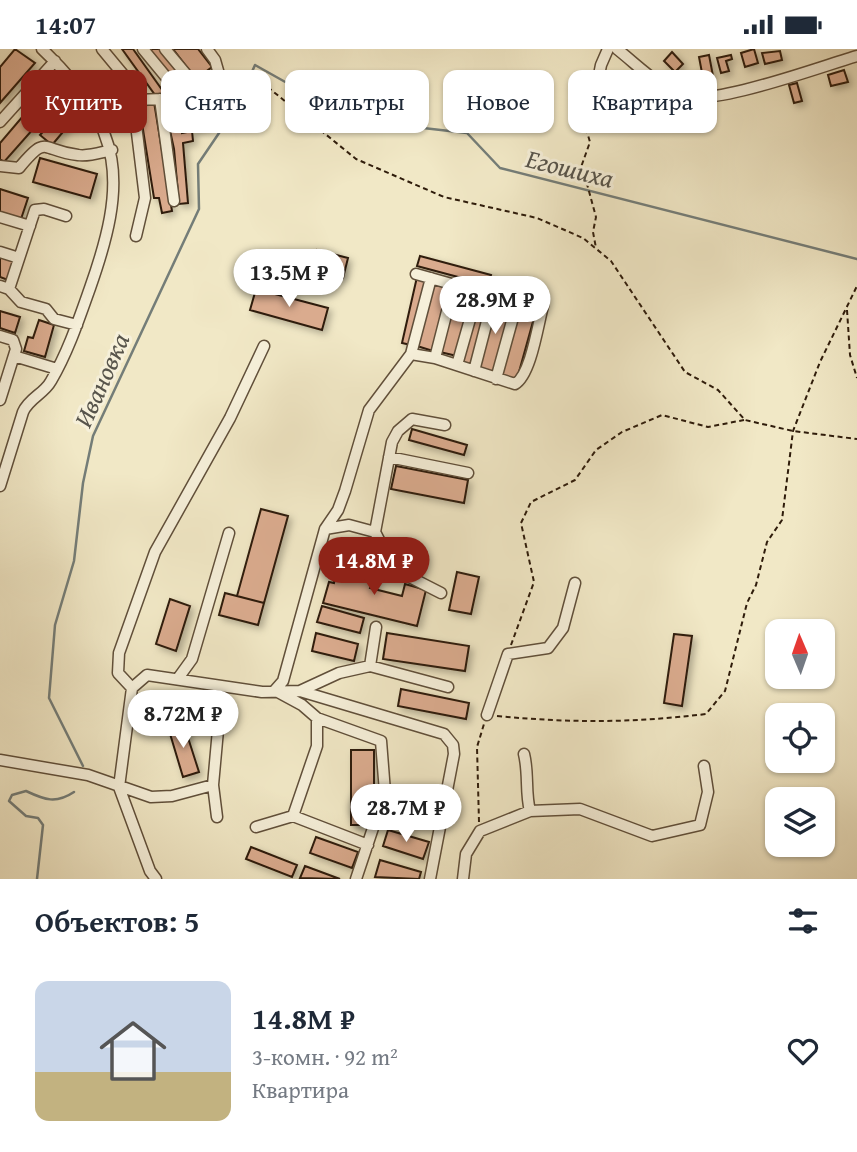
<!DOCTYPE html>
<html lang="ru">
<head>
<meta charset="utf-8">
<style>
	:root { --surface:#fff; --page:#f6f6f7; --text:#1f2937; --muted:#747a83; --line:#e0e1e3; --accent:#8f2418 }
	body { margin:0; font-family:"Gentium Book Plus",serif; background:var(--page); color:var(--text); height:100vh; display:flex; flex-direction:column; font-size:26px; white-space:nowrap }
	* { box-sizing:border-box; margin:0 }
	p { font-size:23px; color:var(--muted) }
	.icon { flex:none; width:38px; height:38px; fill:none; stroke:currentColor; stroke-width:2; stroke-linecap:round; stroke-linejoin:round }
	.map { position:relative; height:830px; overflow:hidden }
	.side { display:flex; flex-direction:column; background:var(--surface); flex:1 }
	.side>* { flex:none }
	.top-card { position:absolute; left:21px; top:21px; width:816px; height:63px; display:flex; gap:14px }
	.needle { width:46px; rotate:358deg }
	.controls { position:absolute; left:765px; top:570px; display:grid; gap:14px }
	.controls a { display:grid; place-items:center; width:70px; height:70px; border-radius:14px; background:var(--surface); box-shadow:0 2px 5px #0004; font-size:35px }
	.price { position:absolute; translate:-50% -60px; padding:0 16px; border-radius:24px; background:#fff; color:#222; font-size:23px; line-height:46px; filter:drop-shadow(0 2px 4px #0008) }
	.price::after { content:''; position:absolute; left:50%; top:42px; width:21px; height:16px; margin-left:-10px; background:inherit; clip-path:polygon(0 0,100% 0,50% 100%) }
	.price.on { background:var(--accent); color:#fff }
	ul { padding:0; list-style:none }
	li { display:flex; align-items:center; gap:21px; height:175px; padding:0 35px }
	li+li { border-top:2px solid var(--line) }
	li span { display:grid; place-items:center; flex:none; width:196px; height:140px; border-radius:14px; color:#555 }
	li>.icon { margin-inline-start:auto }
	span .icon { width:84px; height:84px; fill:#fffc; stroke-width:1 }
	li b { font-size:30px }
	h2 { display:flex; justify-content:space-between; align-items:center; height:84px; padding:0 35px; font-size:30px }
	.pill { padding:0 24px; border-radius:14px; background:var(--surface); box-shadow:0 2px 5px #0004; font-size:24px; line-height:63px }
	.pill.on { background:var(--accent); color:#fff }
	.status { display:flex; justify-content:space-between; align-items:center; height:49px; padding:0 35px; background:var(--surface); direction:ltr }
	.status svg { height:19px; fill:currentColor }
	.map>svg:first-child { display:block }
</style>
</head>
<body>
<div class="status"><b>14:07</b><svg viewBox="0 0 49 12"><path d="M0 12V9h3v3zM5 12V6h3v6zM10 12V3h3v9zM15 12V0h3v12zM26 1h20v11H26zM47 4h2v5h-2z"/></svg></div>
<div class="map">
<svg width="857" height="830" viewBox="0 0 857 830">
	<defs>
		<filter id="shadow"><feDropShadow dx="3.5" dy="3.5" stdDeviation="3.5" flood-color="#0004"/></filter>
	</defs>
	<rect width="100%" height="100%" fill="#f1e8c6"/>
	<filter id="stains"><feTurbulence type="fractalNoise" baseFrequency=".00286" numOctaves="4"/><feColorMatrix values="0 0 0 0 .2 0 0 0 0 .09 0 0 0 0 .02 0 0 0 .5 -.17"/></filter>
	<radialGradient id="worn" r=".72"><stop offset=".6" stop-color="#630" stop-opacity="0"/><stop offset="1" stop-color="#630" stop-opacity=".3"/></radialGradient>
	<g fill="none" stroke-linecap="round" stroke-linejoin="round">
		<!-- stream -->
		<path stroke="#747d78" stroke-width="2.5" d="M83,717L49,649L55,576L74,512L83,434L93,387L199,160L198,115L236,59L255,16L353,71L467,84L500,119L857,210
			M37,830L43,776L38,769L26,767L9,752L12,746L26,742C45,751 56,755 74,743"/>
	</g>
	<!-- building -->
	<path fill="#daab8e" stroke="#2f1c0b" stroke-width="2" filter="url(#shadow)" d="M15,0L35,14L0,54V18Z
		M122,0H133L165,45L158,50Z
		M148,0H161L189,35L181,41Z
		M173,0H198L212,18L196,30Z
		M754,0L758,14L745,18L741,4Z
		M780,2L782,11L765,15L762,4Z
		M672,3L683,15L675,23L664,12Z
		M709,6L713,27L703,29L699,8Z
		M731,6L732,10L726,12L729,22L721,24L717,9Z
		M844,21L848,33L831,37L828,26Z
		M52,33L65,44L4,113L0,110V94Z
		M797,34L802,52L794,54L789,36Z
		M200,43L209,76L194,80L185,47Z
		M666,49L674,55L665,67L657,61Z
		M177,52L182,84L192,82L193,92L183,94L188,154L179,155L174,100L164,54Z
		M154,53L172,162L162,164L159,149H154L139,56Z
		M65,58L73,71L52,96L40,86Z
		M40,109L97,125L90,149L33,133Z
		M0,140L28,149L21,170L0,164Z
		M317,201L348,209L343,229L312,221Z
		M0,207L14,211L8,231L0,228Z
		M420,207L491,226L488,236L417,217Z
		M417,228L426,230L411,296L402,294Z
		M433,234L450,238L433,302L417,297Z
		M457,238L474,243L457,307L440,303Z
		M256,240L328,259L322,281L250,261Z
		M480,245L490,248L472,316L462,314Z
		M522,246L539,251L517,330L500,326Z
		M497,251L512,255L494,323L478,319Z
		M0,262L20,268L15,284L0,279Z
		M39,271L54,276L45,308L24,302L28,288L33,289Z
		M412,380L467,396L464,406L409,391Z
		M396,417L468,431L464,454L391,440Z
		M261,460L288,467L264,554L237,547Z
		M338,516L374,525L370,539L402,547L405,535L426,541L417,577L323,554L329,533L334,534Z
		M457,523L479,528L471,565L449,561Z
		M225,544L264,554L258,576L219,566Z
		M170,550L190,557L176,602L156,595Z
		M322,557L364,569L360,584L317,573Z
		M316,584L358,595L354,612L312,602Z
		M387,584L469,597L465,622L383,610Z
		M674,585L692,587L682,657L664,654Z
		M401,640L469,654L466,670L398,657Z
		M183,673L199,723L183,728L168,678Z
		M351,701H374V776H351Z
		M388,781L429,793L423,810L383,797Z
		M316,788L358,803L352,819L310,804Z
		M251,798L297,816L292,828L246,810Z
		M380,811L421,823L419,830L375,828Z
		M305,817L340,830L300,829Z"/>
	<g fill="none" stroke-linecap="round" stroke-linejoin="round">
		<defs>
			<path id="minor" d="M102,0L131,35L145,149L136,187
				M143,0L180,45L187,76
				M165,0L195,36
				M617,0C636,15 656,35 678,46C707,60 822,17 857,7
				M79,39L134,51L164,50L219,25L215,11L207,0
				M160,50L174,152
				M592,61L601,16L608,0
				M0,73L55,12
				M0,117L19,119C48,84 41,102 78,106C88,108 102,103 112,101
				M0,168L30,177
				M0,203L19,209
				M416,225L487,245
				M0,237L9,240L21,253L46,260L54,270L77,276
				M9,240L35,161L44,160L66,167
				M0,287L13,291L16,300L0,351
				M411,305L431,229
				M14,307L57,320
				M435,309L454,235
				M457,316L478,242
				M474,322L493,249
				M496,330L517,254
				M389,408L468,424
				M0,437L23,363C29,349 44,345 51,332C68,303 79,270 90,239C127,134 126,80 42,0
				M325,480L349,476L375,483L394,520L441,544
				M375,483L392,393L398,382L412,370L445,376
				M370,617L376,578
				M179,628L192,610L229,484
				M132,639L118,624L119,604L155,503L230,369L264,297
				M275,641L283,632L325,480L338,461L345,442L369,361L411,305L435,309L515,335C531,326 538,275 543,257
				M300,642L444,685L453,696L454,705L430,830
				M278,643L302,656L317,669L381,692L385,743L356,830
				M487,666L508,605L548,599L563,579L575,534
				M524,705C529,725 525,743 530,762
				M0,711L88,726L151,748L172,747L213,736
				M293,767L368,796
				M217,768L213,736L218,681
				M256,778L293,767L317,697V669
				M156,830L150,822L119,738L132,639L147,626L262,643L300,642L339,624L370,617L448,638
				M463,830L466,805L480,782L530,762L580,760L652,787L700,776L708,743L704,717"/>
		</defs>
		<!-- minor casing -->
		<use href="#minor" stroke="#604f3a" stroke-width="13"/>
		<!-- path -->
		<path stroke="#2f1c0b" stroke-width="2" stroke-dasharray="5 3.5" stroke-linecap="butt" d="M229,25H246L259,31L356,110L444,148L537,169L583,189L611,212L685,323L718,341L745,371L793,382L857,390
			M585,65L582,66L590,93L580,121L583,133L587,135L596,168L593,183L596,199
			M847,261L850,306L857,329
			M511,596L534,533L521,474L531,453L575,431L596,401L622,383L662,366L708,378L744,371
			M497,667C571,674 632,674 706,665L725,642L747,554L756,536L767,493L782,471L793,382L820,313L857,237
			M479,773L477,698L484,675"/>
		<!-- minor -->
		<use href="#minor" stroke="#f6f0da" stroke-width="10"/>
	</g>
	<g text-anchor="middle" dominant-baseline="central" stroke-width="6" stroke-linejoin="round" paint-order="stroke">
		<!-- water labels -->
		<g font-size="26" font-style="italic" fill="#57544b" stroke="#f6f0da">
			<text transform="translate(570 119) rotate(14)">Егошиха</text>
			<text transform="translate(101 331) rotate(-66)">Ивановка</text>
		</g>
	</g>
	<rect width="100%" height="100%" filter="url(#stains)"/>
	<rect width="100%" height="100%" fill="url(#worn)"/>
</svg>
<div class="controls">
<a><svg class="needle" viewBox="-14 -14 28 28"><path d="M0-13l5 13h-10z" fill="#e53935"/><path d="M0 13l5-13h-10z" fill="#747a83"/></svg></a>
<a><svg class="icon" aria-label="locate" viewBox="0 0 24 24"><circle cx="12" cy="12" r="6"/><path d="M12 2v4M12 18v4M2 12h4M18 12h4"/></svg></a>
<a><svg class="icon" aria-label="layers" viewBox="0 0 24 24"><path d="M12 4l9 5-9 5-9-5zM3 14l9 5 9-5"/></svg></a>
</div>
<b class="price" style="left:289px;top:260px">13.5M ₽</b>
<b class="price" style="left:495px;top:287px">28.9M ₽</b>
<b class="price on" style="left:374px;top:548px">14.8M ₽</b>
<b class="price" style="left:183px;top:701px">8.72M ₽</b>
<b class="price" style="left:406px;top:795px">28.7M ₽</b>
<div class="top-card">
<a class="pill on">Купить</a>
<a class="pill">Снять</a>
<a class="pill">Фильтры</a>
<a class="pill">Новое</a>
<a class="pill">Квартира</a>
</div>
</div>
<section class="side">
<h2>Объектов: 5<svg class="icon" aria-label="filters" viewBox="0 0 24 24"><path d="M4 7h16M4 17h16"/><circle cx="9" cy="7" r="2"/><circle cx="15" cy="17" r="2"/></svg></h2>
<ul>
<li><span style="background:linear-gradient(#c9d6e8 65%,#c2b280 0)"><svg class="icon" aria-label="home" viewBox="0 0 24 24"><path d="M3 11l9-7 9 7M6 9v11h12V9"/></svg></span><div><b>14.8M ₽</b><p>3-комн. · 92 m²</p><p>Квартира</p></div><svg class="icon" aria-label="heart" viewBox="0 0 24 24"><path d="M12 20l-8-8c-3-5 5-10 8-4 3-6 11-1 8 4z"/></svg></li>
</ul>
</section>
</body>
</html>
